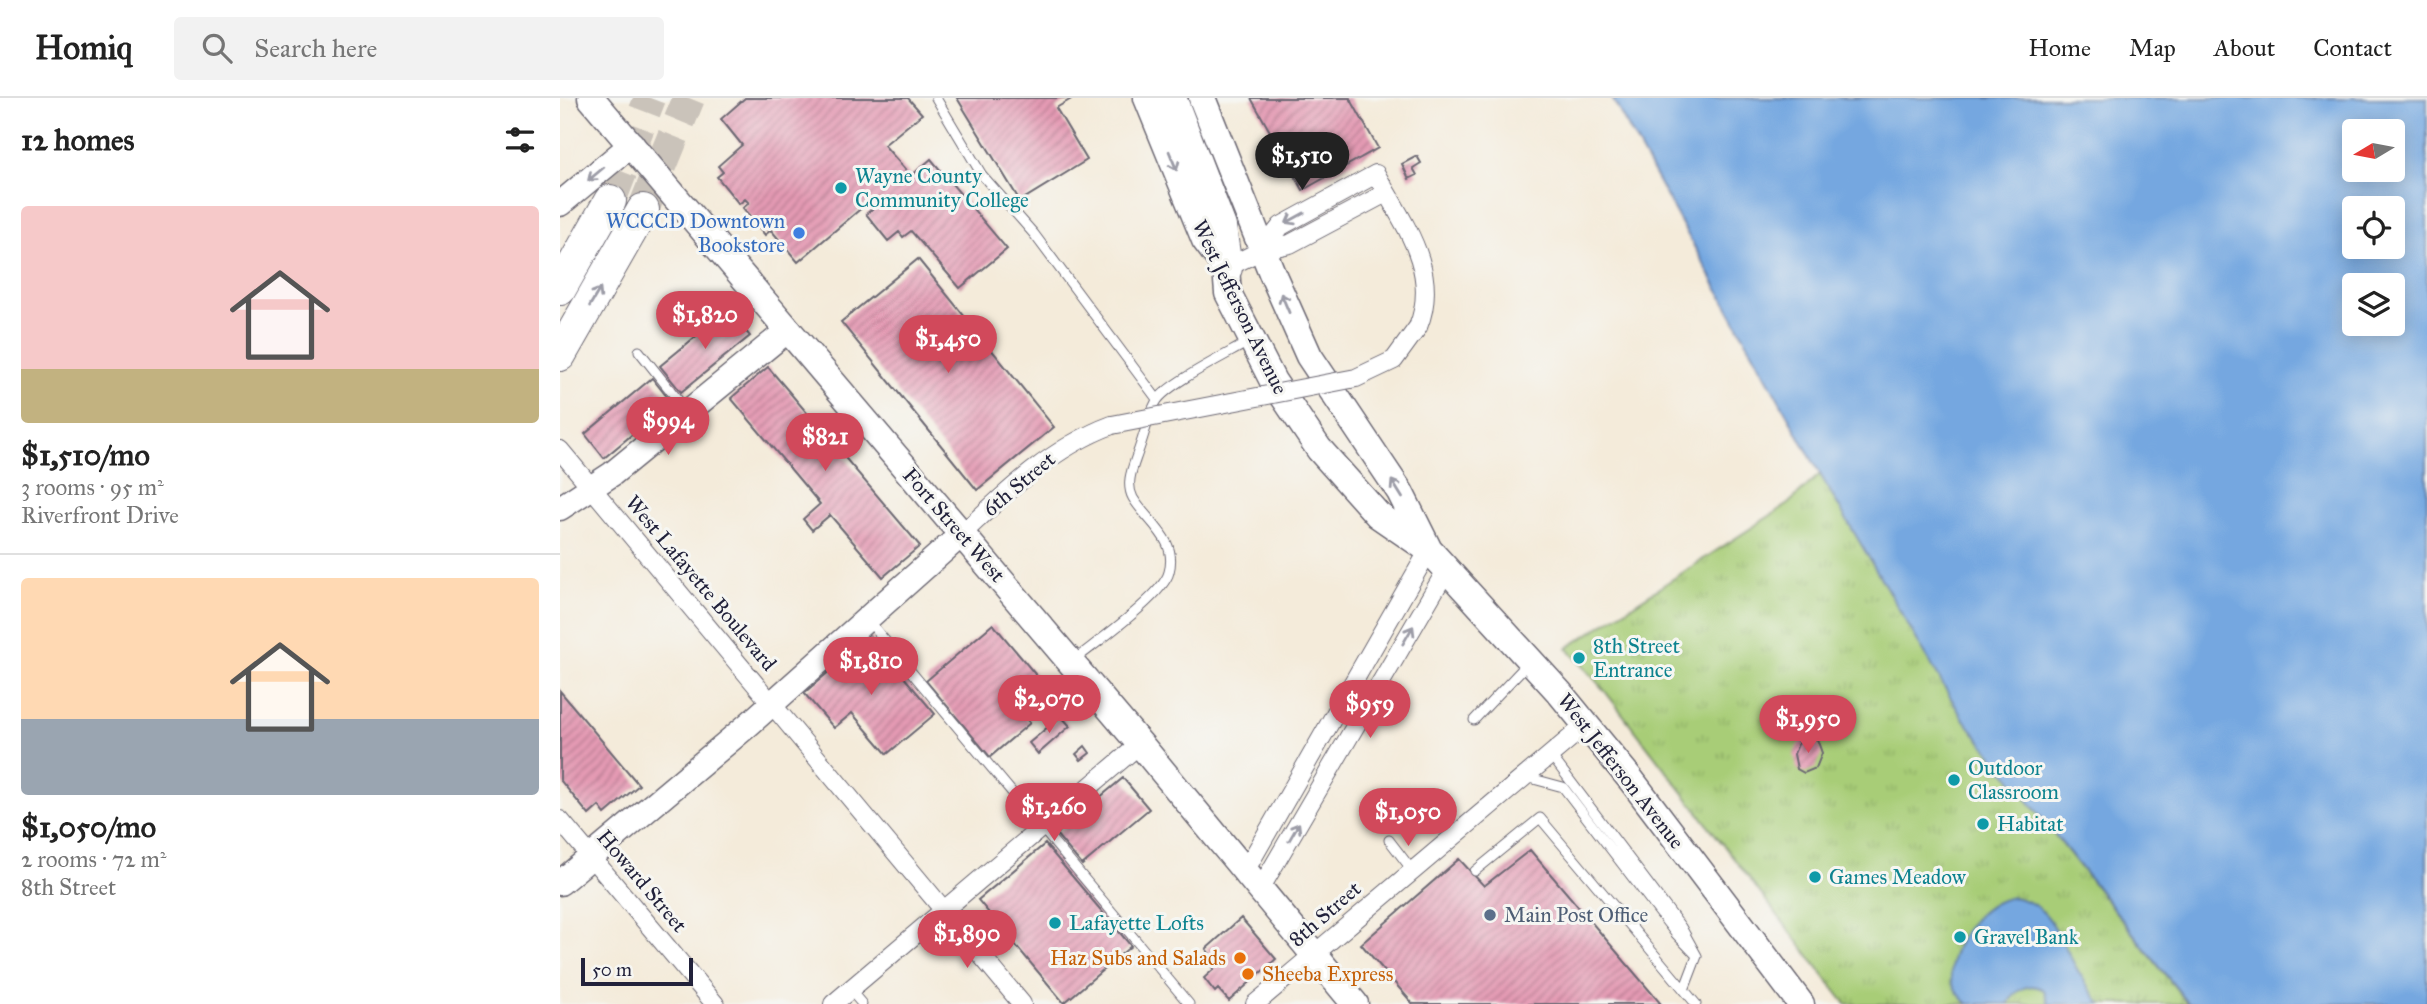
<!DOCTYPE html>
<html lang="en">
<head>
<meta charset="utf-8">
<style>
	:root { --surface:#fff; --page:#f2f2f2; --text:#222; --muted:#767676; --line:#e0e0e0; --accent:#d1495b }
	body { margin:0; font-family:"IM FELL Great Primer",serif; background:var(--page); color:var(--text); height:100vh; display:flex; flex-direction:column; font-size:26px; white-space:nowrap }
	* { box-sizing:border-box; margin:0 }
	p { font-size:23px; color:var(--muted) }
	.icon { flex:none; width:38px; height:38px; fill:none; stroke:currentColor; stroke-width:2; stroke-linecap:round; stroke-linejoin:round }
	.map { position:relative; flex:1; overflow:hidden }
	.panel { display:flex; flex-direction:column; background:var(--surface); width:560px }
	.panel>* { flex:none }
	.needle { width:46px; rotate:260deg }
	.tools { position:absolute; left:1782px; top:21px; display:grid; gap:14px }
	.tools a { display:grid; place-items:center; width:63px; height:63px; border-radius:7px; background:var(--surface); box-shadow:0 4px 18px #0003; font-size:35px }
	.scale { position:absolute; left:21px; bottom:18px; width:112px; box-sizing:border-box; padding-left:7px; border:4px solid #22223b; border-top:0; font-size:19px; line-height:24px; white-space:nowrap; color:#22223b; -webkit-text-stroke:5px #f6f6f2; paint-order:stroke }
	.price { position:absolute; translate:-50% -60px; padding:0 16px; border-radius:24px; background:var(--accent); color:#fff; font-size:23px; line-height:46px; filter:drop-shadow(0 2px 4px #0008) }
	.price::after { content:''; position:absolute; left:50%; top:42px; width:21px; height:16px; margin-left:-10px; background:inherit; clip-path:polygon(0 0,100% 0,50% 100%) }
	.price.active { background:#222; color:#fff }
	ul { padding:0; list-style:none }
	li { display:grid; align-content:center; gap:14px; height:371px; padding:0 21px }
	li+li { border-top:2px solid var(--line) }
	li span { display:grid; place-items:center; height:217px; border-radius:7px; color:#555 }
	li>.icon { margin-inline-start:auto }
	span .icon { width:126px; height:126px; fill:#fffc; stroke-width:1 }
	li b { font-size:30px }
	h2 { display:flex; justify-content:space-between; align-items:center; height:84px; padding:0 21px; font-size:30px }
	header { display:flex; align-items:center; gap:42px; box-sizing:border-box; height:98px; padding:0 35px; background:var(--surface); border-bottom:2px solid var(--line) }
	header strong { font-size:33px }
	nav { display:flex; gap:38px; margin-inline-start:auto; font-size:24px }
	.search { width:490px; height:63px; background:var(--page); display:flex; align-items:center; gap:18px; box-sizing:border-box; padding:0 24px; border-radius:7px; color:var(--muted); font-size:26px }
	main { display:flex; flex:1; min-height:0 }
	.map>svg:first-child { display:block }
</style>
</head>
<body>
<header>
<strong>Homiq</strong>
<div class="search"><svg class="icon" aria-label="search" viewBox="0 0 24 24"><circle cx="10" cy="10" r="6"/><path d="M15 15l6 6"/></svg>Search here</div>
<nav><a>Home</a><a>Map</a><a>About</a><a>Contact</a></nav>
</header>
<main>
<section class="panel">
<h2>12 homes<svg class="icon" aria-label="filters" viewBox="0 0 24 24"><path d="M4 7h16M4 17h16"/><circle cx="9" cy="7" r="2"/><circle cx="15" cy="17" r="2"/></svg></h2>
<ul>
<li><span style="background:linear-gradient(#f6c9c9 75%,#c2b280 0)"><svg class="icon" aria-label="home" viewBox="0 0 24 24"><path d="M3 11l9-7 9 7M6 9v11h12V9"/></svg></span><div><b>$1,510/mo</b><p>3 rooms · 95 m²</p><p>Riverfront Drive</p></div></li>
<li><span style="background:linear-gradient(#ffd9b3 65%,#9aa5b1 0)"><svg class="icon" aria-label="home" viewBox="0 0 24 24"><path d="M3 11l9-7 9 7M6 9v11h12V9"/></svg></span><div><b>$1,050/mo</b><p>2 rooms · 72 m²</p><p>8th Street</p></div></li>
</ul>
</section>
<div class="map">
<svg width="1867" height="906" viewBox="0 0 1867 906">
	<defs>
		<pattern id="grass-tufts" width="24" height="20" patternUnits="userSpaceOnUse" patternTransform="scale(1.75)"><rect width="24" height="20" fill="#a8cd77"/><path d="M3 7l-1-3M5 7V3M7 7l1-3M15 17l-1-3M17 17v-4M19 17l1-3" fill="none" stroke="#90b068"/></pattern>
		<pattern id="building-hatch" width="6" height="6" patternUnits="userSpaceOnUse" patternTransform="scale(1.75)"><rect width="6" height="6" fill="#e49ab3"/><path d="M-1 1l2-2M0 6l6-6M5 7l2-2" fill="none" stroke="#b87d93"/></pattern>
	</defs>
	<rect width="100%" height="100%" fill="#f6f6f2"/>
	<filter id="ink" filterUnits="userSpaceOnUse"><feTurbulence type="fractalNoise" baseFrequency=".0143" numOctaves="2"/><feDisplacementMap in="SourceGraphic" scale="14" xChannelSelector="R" yChannelSelector="G"/><feConvolveMatrix kernelMatrix="1 2 1 2 8 2 1 2 1" color-interpolation-filters="sRGB"/></filter>
	<filter id="wash" filterUnits="userSpaceOnUse"><feTurbulence type="fractalNoise" baseFrequency=".00686" numOctaves="4" result="noise"/><feDisplacementMap in="SourceGraphic" scale="28" xChannelSelector="R" yChannelSelector="G"/><feGaussianBlur stdDeviation="1.57" result="paint"/><feColorMatrix in="noise" values="0 0 0 0 0 0 0 0 0 0 0 0 0 0 0 0 0 1.4 0 .05"/><feComposite in="paint" operator="in"/></filter>
	<g filter="url(#wash)">
		<rect width="100%" height="100%" fill="#f4ebda"/>
		<!-- grass -->
		<path fill="url(#grass-tufts)" stroke="#657859" stroke-width="2" d="M1260,376L1402,619L1628,906H1286L1044,592L1007,550L1228,406Z"/>
		<!-- water -->
		<path fill="#74a7e0" stroke="#4b648e" stroke-width="2" fill-rule="evenodd" d="M1052,0H1867V906H1629L1402,619L1260,376ZM1794,33H1832V72H1794ZM1794,110H1832V149H1794ZM1794,187H1832V226H1794Z
			M1453,799C1488,805 1496,832 1511,860C1519,876 1530,892 1541,906H1489L1484,892C1469,883 1455,892 1448,906H1408C1400,898 1392,890 1391,879C1388,845 1421,803 1453,799Z"/>
		<g id="blocks">
			<!-- building -->
			<path fill="url(#building-hatch)" d="M185,0H348L362,16L324,47L351,78L371,61L447,151L400,190L351,133L343,139L339,134L328,143L306,116L316,108L311,102L238,164L211,132L205,137L183,110L189,105L185,101L179,106L157,79L163,74L158,68L182,47L161,21Z
				M397,0H513L496,10L527,62L460,103Z
				M691,0H790L818,50L743,92Z
				M857,58L861,65L853,70L857,77L849,81L842,66Z
				M358,161L494,329L417,392L281,224Z
				M168,212L190,238L121,294L100,268Z
				M208,269L360,448L323,479L270,417L252,432L243,421L260,406L171,300Z
				M92,280L111,304L44,360L25,336Z
				M433,526L480,582L453,605L470,625L430,659L366,583Z
				M310,539L375,616L327,656L292,615L274,630L244,595Z
				M0,593L79,687L45,716L39,708L29,717L0,682Z
				M501,618L510,628L478,656L469,645Z
				M1248,638L1257,641L1262,655L1256,670L1244,675L1237,671L1234,656L1238,646Z
				M525,648L530,655L521,662L516,656Z
				M563,680L589,711L522,767L496,736Z
				M485,746L571,848L504,905L418,802Z
				M970,752L1101,906H853L801,846L899,761L924,788Z
				M681,820L716,861L669,903L658,891L655,894L644,880L654,871L644,861L650,856L646,851Z"/>
		</g>
	</g>
	<g filter="url(#ink)">
		<use href="#blocks" fill-opacity="0" stroke="#6c6873" stroke-width="2"/>
		<g fill="none" stroke-linecap="round" stroke-linejoin="round">
			<!-- highway-tunnel -->
			<path stroke="#cac3ba" stroke-width="32" stroke-dasharray="32 16" stroke-linecap="butt" d="M50,103L90,0
				M83,112L129,0"/>
			<defs>
				<path id="lane" d="M376,0L422,77L474,136L597,301
					M79,253L126,312
					M307,521L629,906
					M512,564C534,546 604,497 609,474C618,441 588,425 573,400C565,385 573,369 578,354C584,338 588,319 596,304C606,286 670,255 690,243
					M914,622L968,565
					M966,679L1003,689L1115,835L1137,858L1121,829L990,656
					M829,742L852,772
					M915,773L980,720L1136,906
					M290,892L302,906
					M1124,892L1137,858"/>
				<path id="street" d="M702,152L721,128L816,76C842,124 881,172 858,229
					M666,170L702,152L730,146L826,95
					M0,352L462,906
					M402,436C447,393 493,349 552,327
					M0,722L155,906
					M684,775L869,452
					M699,793L887,471
					M273,906L580,646
					M695,906L1027,626"/>
				<path id="secondary" d="M0,106L72,46
					M0,410L52,376L228,232
					M0,785L188,627L402,436"/>
				<path id="primary" d="M31,0L580,646L795,906
					M587,0L645,142L666,170L668,195L713,283L759,351L818,417L869,452L999,594L1072,683L1241,906
					M642,0L712,175L749,258L840,394L868,450"/>
				<path id="highway" d="M610,0L660,129L666,170
					M0,191L50,103
					M0,257L83,112"/>
			</defs>
			<!-- lane casing -->
			<use href="#lane" stroke="#6c6873" stroke-width="11"/>
			<!-- street casing -->
			<use href="#street" stroke="#6c6873" stroke-width="20"/>
			<!-- secondary casing -->
			<use href="#secondary" stroke="#6c6873" stroke-width="27"/>
			<!-- primary casing -->
			<use href="#primary" stroke="#6c6873" stroke-width="29"/>
			<!-- highway casing -->
			<use href="#highway" stroke="#6c6873" stroke-width="34"/>
			<!-- lane -->
			<use href="#lane" stroke="#fff" stroke-width="9"/>
			<!-- street -->
			<use href="#street" stroke="#fff" stroke-width="18"/>
			<!-- secondary -->
			<use href="#secondary" stroke="#fff" stroke-width="24"/>
			<!-- primary -->
			<use href="#primary" stroke="#fff" stroke-width="26"/>
			<!-- highway -->
			<use href="#highway" stroke="#fff" stroke-width="32"/>
			<defs>
				<path id="street-bridge" d="M552,327L796,280L834,262L858,229"/>
			</defs>
			<!-- street-bridge casing -->
			<use href="#street-bridge" stroke="#6c6873" stroke-width="20" stroke-linecap="butt"/>
			<!-- street-bridge -->
			<use href="#street-bridge" stroke="#fff" stroke-width="18"/>
		</g>
		<!-- one-way arrows -->
		<defs><path id="oneway-shaft" d="M-6 0H5M1.5-3L5.5 0L1.5 3" fill="none" stroke-width="1.6" stroke-linecap="round" stroke-linejoin="round" transform="scale(1.75)"/></defs>
		<g stroke="#9c9ca7">
			<use href="#oneway-shaft" transform="translate(613 63) rotate(68)"/>
			<use href="#oneway-shaft" transform="translate(36 76) rotate(140)"/>
			<use href="#oneway-shaft" transform="translate(735 120) rotate(151)"/>
			<use href="#oneway-shaft" transform="translate(35 199) rotate(-59)"/>
			<use href="#oneway-shaft" transform="translate(725 205) rotate(-113)"/>
			<use href="#oneway-shaft" transform="translate(837 391) rotate(-122)"/>
			<use href="#oneway-shaft" transform="translate(848 537) rotate(-60)"/>
			<use href="#oneway-shaft" transform="translate(734 734) rotate(-60)"/>
		</g>
	</g>
	<!-- markers -->
	<g fill="#0f9aa8" stroke="#f6f6f2" stroke-width="2.5">
		<circle cx="281" cy="90" r="7"/>
		<circle cx="1019" cy="560" r="7"/>
		<circle cx="1394" cy="682" r="7"/>
		<circle cx="1423" cy="726" r="7"/>
		<circle cx="1255" cy="779" r="7"/>
		<circle cx="495" cy="825" r="7"/>
		<circle cx="1400" cy="839" r="7"/>
	</g>
	<circle fill="#3f7fe0" stroke="#f6f6f2" stroke-width="2.5" cx="239" cy="135" r="7"/>
	<circle fill="#5c6f8a" stroke="#f6f6f2" stroke-width="2.5" cx="930" cy="817" r="7"/>
	<g fill="#e8710a" stroke="#f6f6f2" stroke-width="2.5">
		<circle cx="680" cy="860" r="7"/>
		<circle cx="688" cy="876" r="7"/>
	</g>
	<g text-anchor="middle" dominant-baseline="central" stroke-width="6" stroke-linejoin="round" paint-order="stroke">
		<!-- culture labels -->
		<g font-size="21" fill="#0d838f" stroke="#f6f6f2" text-anchor="start">
			<text x="295" y="78">Wayne County<tspan x="295" dy="24">Community College</tspan></text>
			<text x="1033" y="548">8th Street<tspan x="1033" dy="24">Entrance</tspan></text>
			<text x="1408" y="670">Outdoor<tspan x="1408" dy="24">Classroom</tspan></text>
			<text x="1437" y="726">Habitat</text>
			<text x="1269" y="779">Games Meadow</text>
			<text x="509" y="825">Lafayette Lofts</text>
			<text x="1414" y="839">Gravel Bank</text>
		</g>
		<!-- shop labels -->
		<g font-size="21" fill="#366cbe" stroke="#f6f6f2" text-anchor="end">
			<text x="225" y="123">WCCCD Downtown<tspan x="225" dy="24">Bookstore</tspan></text>
		</g>
		<!-- street labels -->
		<g font-size="21" fill="#22223b" stroke="#f6f6f2">
			<text transform="translate(680 209) rotate(64)">West Jefferson Avenue</text>
			<text transform="translate(459 386) rotate(-40)">6th Street</text>
			<text transform="translate(394 427) rotate(49)">Fort Street West</text>
			<text transform="translate(141 485) rotate(50)">West Lafayette Boulevard</text>
			<text transform="translate(1061 673) rotate(52)">West Jefferson Avenue</text>
			<text transform="translate(82 783) rotate(50)">Howard Street</text>
			<text transform="translate(765 816) rotate(-41)">8th Street</text>
		</g>
		<!-- service labels -->
		<g font-size="21" fill="#4e5e75" stroke="#f6f6f2" text-anchor="start">
			<text x="944" y="817">Main Post Office</text>
		</g>
		<!-- food labels -->
		<g font-size="21" fill="#c56008" stroke="#f6f6f2" text-anchor="end">
			<text x="666" y="860">Haz Subs and Salads</text>
			<text x="702" y="876" text-anchor="start">Sheeba Express</text>
		</g>
	</g>
</svg>
<div class="tools">
<a><svg class="needle" viewBox="-14 -14 28 28"><path d="M0-13l5 13h-10z" fill="#e53935"/><path d="M0 13l5-13h-10z" fill="#767676"/></svg></a>
<a><svg class="icon" aria-label="locate" viewBox="0 0 24 24"><circle cx="12" cy="12" r="6"/><path d="M12 2v4M12 18v4M2 12h4M18 12h4"/></svg></a>
<a><svg class="icon" aria-label="layers" viewBox="0 0 24 24"><path d="M12 4l9 5-9 5-9-5zM3 14l9 5 9-5"/></svg></a>
</div>
<div class="scale">50 m</div>
<b class="price active" style="left:742px;top:94px">$1,510</b>
<b class="price" style="left:145px;top:253px">$1,820</b>
<b class="price" style="left:388px;top:277px">$1,450</b>
<b class="price" style="left:108px;top:359px">$994</b>
<b class="price" style="left:265px;top:375px">$821</b>
<b class="price" style="left:311px;top:599px">$1,810</b>
<b class="price" style="left:489px;top:637px">$2,070</b>
<b class="price" style="left:810px;top:642px">$959</b>
<b class="price" style="left:1248px;top:657px">$1,950</b>
<b class="price" style="left:494px;top:745px">$1,260</b>
<b class="price" style="left:848px;top:750px">$1,050</b>
<b class="price" style="left:407px;top:872px">$1,890</b>
</div>
</main>
</body>
</html>
